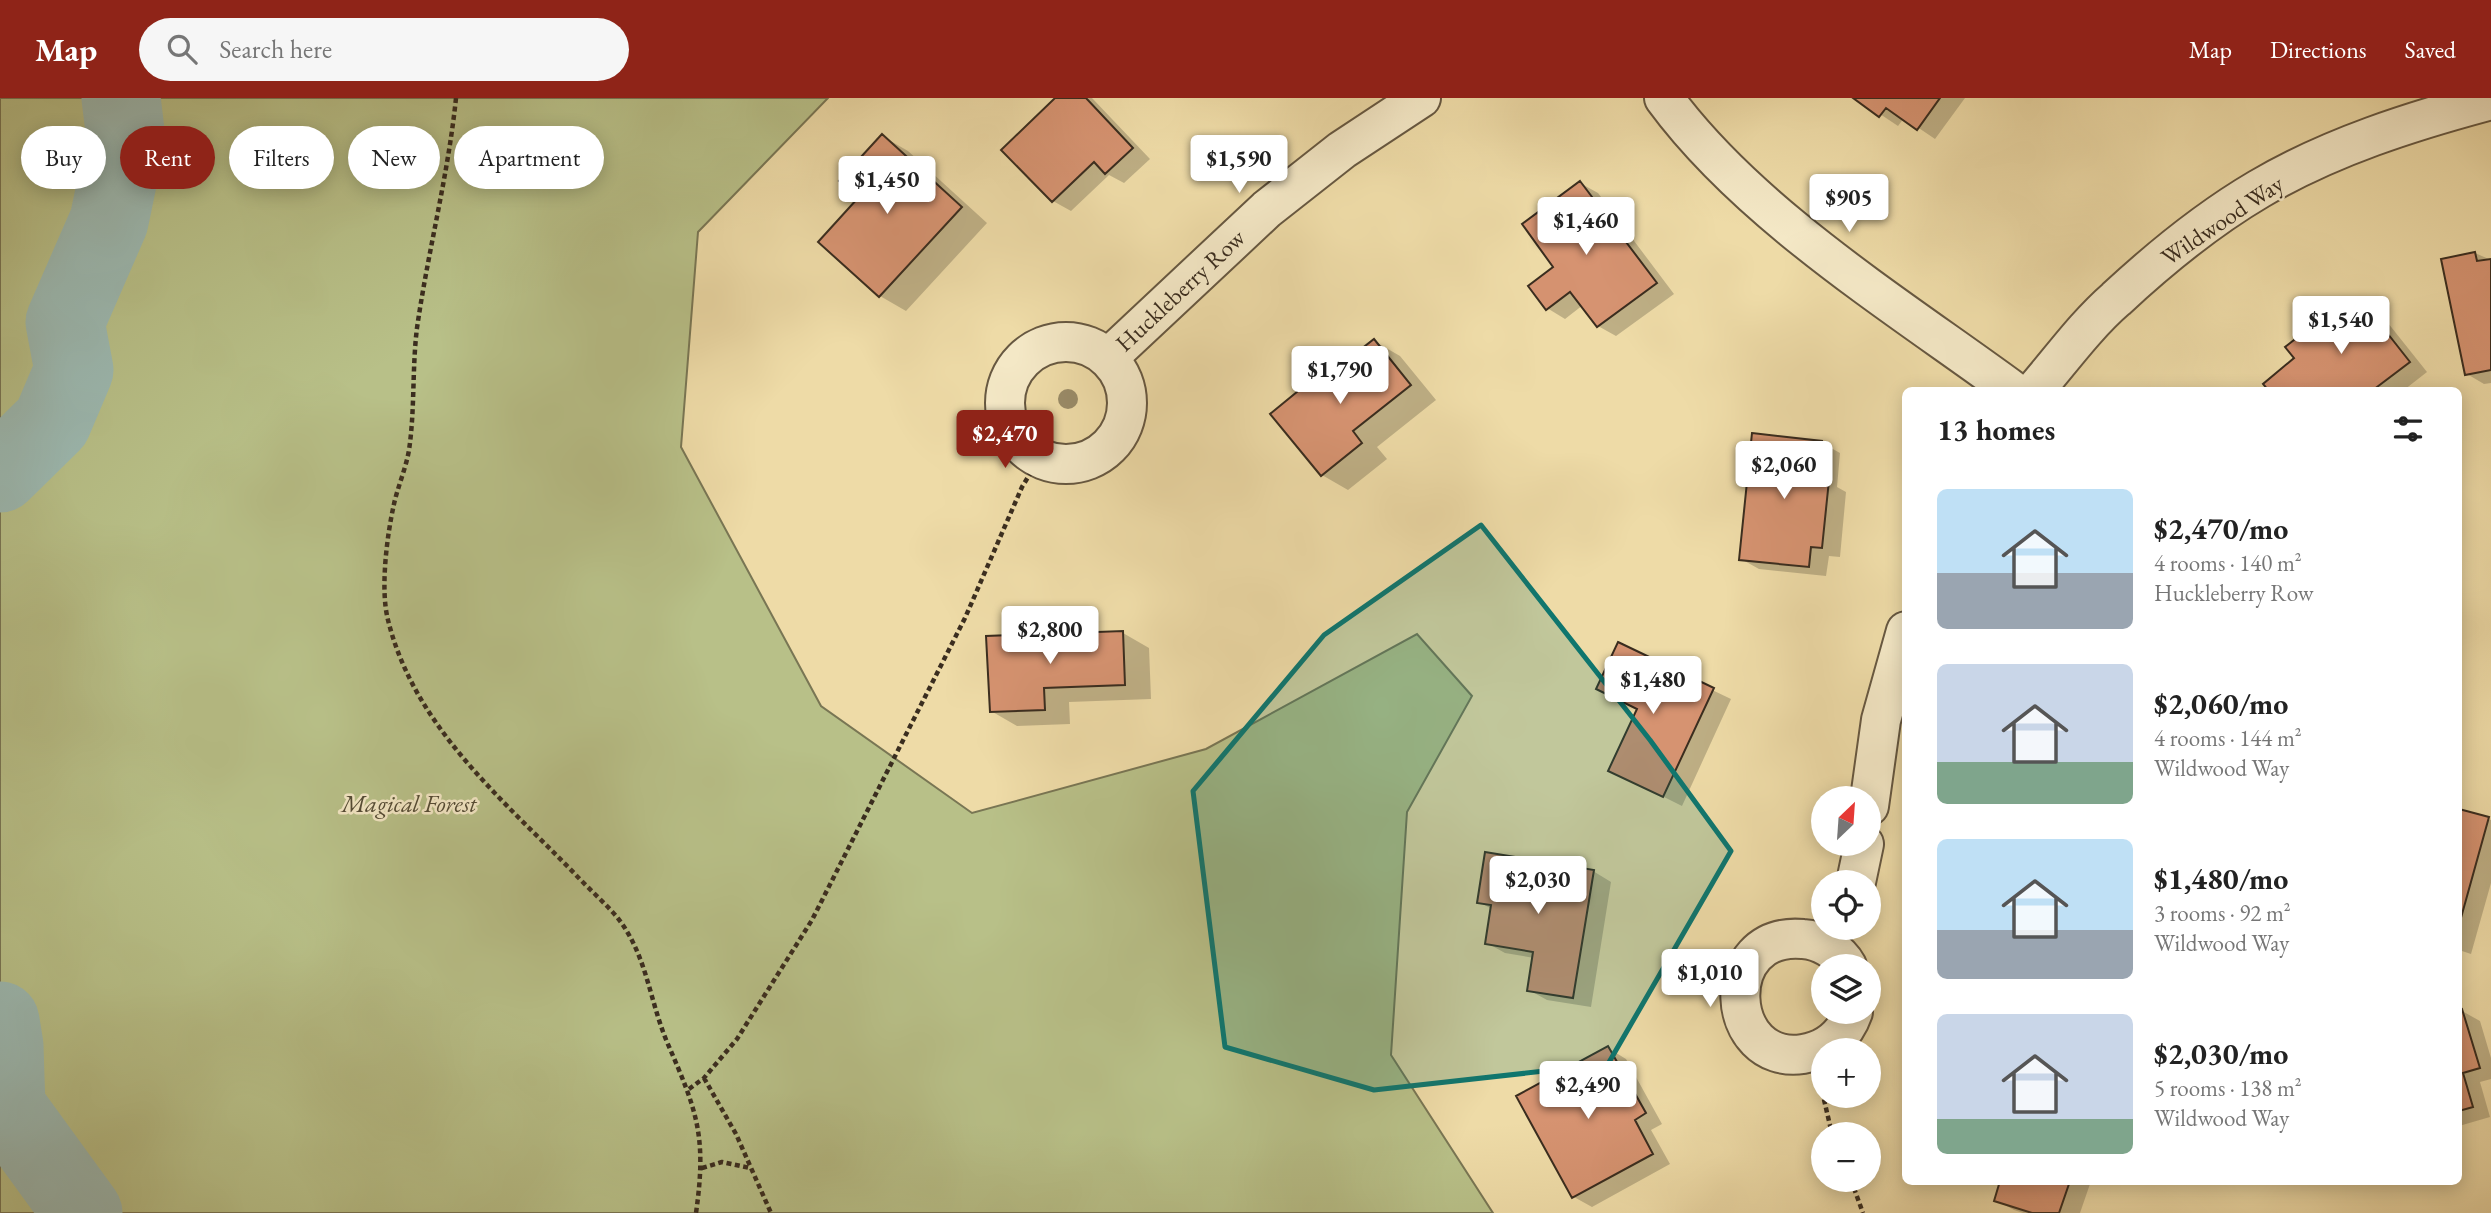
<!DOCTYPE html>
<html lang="en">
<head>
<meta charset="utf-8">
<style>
	:root { --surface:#fff; --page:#f6f6f6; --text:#222; --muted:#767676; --accent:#8f2418 }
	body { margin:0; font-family:"EB Garamond",serif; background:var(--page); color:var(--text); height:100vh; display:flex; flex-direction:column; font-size:26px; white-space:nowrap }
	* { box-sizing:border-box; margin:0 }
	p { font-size:23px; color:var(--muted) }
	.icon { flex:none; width:38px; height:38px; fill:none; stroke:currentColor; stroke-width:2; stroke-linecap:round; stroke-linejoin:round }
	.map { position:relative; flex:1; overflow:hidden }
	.sheet { position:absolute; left:1902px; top:289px; width:560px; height:798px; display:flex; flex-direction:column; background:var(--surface); border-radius:10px; box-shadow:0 4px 18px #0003 }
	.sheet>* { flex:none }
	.guide { position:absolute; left:21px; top:28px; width:665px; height:63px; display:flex; gap:14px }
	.needle { width:46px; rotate:25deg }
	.buttons { position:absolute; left:1811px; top:688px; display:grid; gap:14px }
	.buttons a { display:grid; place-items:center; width:70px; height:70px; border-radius:50%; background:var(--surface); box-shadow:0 4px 18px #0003; font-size:35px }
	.price { position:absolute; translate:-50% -60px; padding:0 16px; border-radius:7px; background:#fff; color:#222; font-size:23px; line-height:46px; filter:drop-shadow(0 2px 4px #0008) }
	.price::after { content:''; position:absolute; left:50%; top:42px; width:21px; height:16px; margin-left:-10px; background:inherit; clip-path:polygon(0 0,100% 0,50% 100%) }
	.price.active { background:var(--accent); color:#fff }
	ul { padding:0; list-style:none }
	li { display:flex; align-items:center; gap:21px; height:175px; padding:0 35px }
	li span { display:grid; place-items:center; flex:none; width:196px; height:140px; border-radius:10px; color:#555 }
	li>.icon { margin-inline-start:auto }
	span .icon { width:84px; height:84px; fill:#fffc; stroke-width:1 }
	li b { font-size:30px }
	h2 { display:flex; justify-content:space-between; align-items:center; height:84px; padding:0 35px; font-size:30px }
	.chip { padding:0 24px; border-radius:32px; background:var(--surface); box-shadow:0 4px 18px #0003; font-size:24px; line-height:63px }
	.chip.active { background:var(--accent); color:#fff }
	header { display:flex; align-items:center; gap:42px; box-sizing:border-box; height:98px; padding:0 35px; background:var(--accent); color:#fff }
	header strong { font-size:33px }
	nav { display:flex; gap:38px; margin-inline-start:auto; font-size:24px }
	.search { width:490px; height:63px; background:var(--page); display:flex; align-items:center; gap:18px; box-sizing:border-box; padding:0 24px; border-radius:38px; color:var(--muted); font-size:26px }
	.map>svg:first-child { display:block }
</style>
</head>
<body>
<header>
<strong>Map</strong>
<div class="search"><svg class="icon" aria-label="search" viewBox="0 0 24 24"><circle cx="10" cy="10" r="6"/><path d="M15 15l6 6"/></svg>Search here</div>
<nav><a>Map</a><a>Directions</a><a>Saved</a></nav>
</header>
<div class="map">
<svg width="2491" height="1115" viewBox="0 0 2491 1115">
	<rect width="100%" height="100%" fill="#eedba7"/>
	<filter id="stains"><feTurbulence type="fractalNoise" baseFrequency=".00286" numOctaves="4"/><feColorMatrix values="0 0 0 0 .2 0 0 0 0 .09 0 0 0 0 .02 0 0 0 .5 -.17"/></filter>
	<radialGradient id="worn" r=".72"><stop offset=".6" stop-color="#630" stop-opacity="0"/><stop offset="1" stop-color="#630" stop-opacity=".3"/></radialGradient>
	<!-- green -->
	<path fill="#b8c088" stroke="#797654" stroke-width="2" d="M0,0H828L698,134L681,349L821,608L972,715L1206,651L1417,536L1472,598L1407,714L1391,957L1493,1115H0Z"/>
	<!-- shadow -->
	<path fill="#0003" d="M1058,0H1092L1150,61L1124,85L1109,77L1071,113L1053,103L1004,52Z
		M1856,0H1965L1935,41L1904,20L1898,28Z
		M882,38L908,53L987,125L906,213L880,198L821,143L860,100Z
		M1580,85L1598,95L1674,196L1616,238L1598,228L1583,207L1565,221L1547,210Z
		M2475,155L2491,162V285L2484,286L2467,276Z
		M2363,205L2380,215L2427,274L2404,292H2271L2266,286L2296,260L2326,219L2338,226Z
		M1374,243L1400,258L1436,302L1377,349L1387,361L1348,392L1322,377L1314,282L1320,286Z
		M1754,337L1822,345L1840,355L1837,389L1846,394L1840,459L1829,458L1826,478L1759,471L1741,461Z
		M1123,535L1149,550L1151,601L1069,604L1070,626L1017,628L991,613Z
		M1618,547L1731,601L1682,708L1610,672L1639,611L1598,591Z
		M2459,713L2491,722V785L2471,856L2459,852Z
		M1593,773L1611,784L1591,909L1547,902L1529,892L1534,860L1505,855L1487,845L1492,811L1479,804Z
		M2462,913L2480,923L2491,960V981L2480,984L2490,1019L2459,1028V914Z
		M1608,950L1626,961L1662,1026L1651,1032L1670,1066L1592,1109L1574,1099Z
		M2002,1083H2091L2080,1115H2023L2014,1112L1996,1102Z"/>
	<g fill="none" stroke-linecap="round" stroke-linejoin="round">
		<!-- river -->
		<path stroke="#9cb9b1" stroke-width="79" d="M0,375L52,324L74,272L65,224L109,123L126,41L121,0
			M0,923L4,948L6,1009L83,1115"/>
	</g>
	<!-- building -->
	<path fill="#d69371" stroke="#3a2d1f" stroke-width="2" d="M1055,0H1086L1133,50L1105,76L1094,64L1052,104L1001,52Z
		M1853,0H1940L1917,32L1886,10L1879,19Z
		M882,36L962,109L879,199L818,144L858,100L839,83Z
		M1580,83L1657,185L1597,229L1570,194L1546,212L1528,188L1553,169L1522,126Z
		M2475,154L2477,163L2491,161V272L2465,277L2441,161Z
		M2362,203L2410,264L2373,292H2268L2263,286L2294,260L2285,249L2326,217L2334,227Z
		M1374,241L1411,287L1353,333L1362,345L1321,378L1270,316L1314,280L1318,285Z
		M1752,335L1822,343L1819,382H1829L1822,450L1811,449L1809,469L1739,462Z
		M1123,533L1125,587L1044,590L1045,612L990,614L986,538Z
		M1618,544L1714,590L1663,699L1608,673L1637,611L1596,591Z
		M2459,711L2489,719L2459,827Z
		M1485,754L1594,772L1573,900L1527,893L1533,854L1485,846L1491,807L1477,805Z
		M2462,911L2480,970L2463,975L2473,1009L2459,1013V912Z
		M1608,948L1646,1015L1635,1022L1653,1056L1572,1100L1516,998Z
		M2000,1083H2070L2059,1115H2032L1994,1103Z"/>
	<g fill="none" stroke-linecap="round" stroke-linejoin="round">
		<defs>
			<path id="street" d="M1664,0C1749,116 1896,207 2012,292
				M1005 305a61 61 0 1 1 122 0a61 61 0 1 1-122 0Z
				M1108,260L1267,111L1342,52L1421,0
				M2035,292C2061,262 2086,227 2116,201C2159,161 2208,121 2259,91C2330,49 2412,23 2491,2
				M1869,708L1881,622L1906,533
				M1856,784L1864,746
				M1847,868C1839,853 1820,842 1803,841C1715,833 1724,968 1803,956C1828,952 1845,937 1853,914"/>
		</defs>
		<!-- street casing -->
		<use href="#street" stroke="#675841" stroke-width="42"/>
		<!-- path -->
		<path stroke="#3a2d1f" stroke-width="4.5" stroke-dasharray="5 3.5" stroke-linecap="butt" d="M456,0C448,78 428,153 417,230C412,270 415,312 409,352C406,370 398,388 394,406C387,437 380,491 388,522C414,628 501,700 574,775C588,790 604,804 617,819C647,857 649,901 667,944C697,1013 707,1038 696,1115
			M704,980L736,1036L771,1115
			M689,991L704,980L737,941L812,822L965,520L1022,389L1039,361
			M1822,993L1832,1036
			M702,1070L722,1064L750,1070
			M1851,1082L1863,1115"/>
		<!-- street -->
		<use href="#street" stroke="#f4e8c6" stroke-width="38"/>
	</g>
	<!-- trees -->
	<circle fill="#998b68" cx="1068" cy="301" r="10"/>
	<!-- marked area -->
	<path fill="#0f766e" fill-opacity="0.2" stroke="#0f766e" stroke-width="5" stroke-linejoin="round" d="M1481,427L1650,642L1731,753L1608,966L1374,992L1225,949L1193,693L1324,537Z"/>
	<g text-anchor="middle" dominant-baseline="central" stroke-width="5" stroke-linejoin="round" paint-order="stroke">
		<!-- street labels -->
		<g font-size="24" fill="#3a2d1f" stroke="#f4e8c6">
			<text transform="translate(2222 122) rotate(-34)">Wildwood Way</text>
			<text transform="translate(1180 192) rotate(-43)">Huckleberry Row</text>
		</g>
		<!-- park labels -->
		<g font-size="24" font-style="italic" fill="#534a34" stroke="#f4e8c6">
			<text x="409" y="705">Magical Forest</text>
		</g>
	</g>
	<rect width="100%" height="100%" filter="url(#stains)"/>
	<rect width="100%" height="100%" fill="url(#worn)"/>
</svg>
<div class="buttons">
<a><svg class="needle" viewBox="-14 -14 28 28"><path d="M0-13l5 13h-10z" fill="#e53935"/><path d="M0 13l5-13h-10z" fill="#767676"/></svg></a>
<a><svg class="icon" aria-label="locate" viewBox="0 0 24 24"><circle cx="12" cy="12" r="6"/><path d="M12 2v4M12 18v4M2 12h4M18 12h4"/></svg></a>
<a><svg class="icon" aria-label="layers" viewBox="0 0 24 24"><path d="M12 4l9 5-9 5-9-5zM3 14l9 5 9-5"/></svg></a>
<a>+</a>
<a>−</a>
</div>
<b class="price" style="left:1239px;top:97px">$1,590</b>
<b class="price" style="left:887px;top:118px">$1,450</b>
<b class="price" style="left:1849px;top:136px">$905</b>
<b class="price" style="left:1586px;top:159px">$1,460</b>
<b class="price" style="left:2341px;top:258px">$1,540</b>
<b class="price" style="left:1340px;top:308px">$1,790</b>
<b class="price active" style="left:1005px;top:372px">$2,470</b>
<b class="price" style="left:1784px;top:403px">$2,060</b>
<b class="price" style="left:1050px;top:568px">$2,800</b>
<b class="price" style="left:1653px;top:618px">$1,480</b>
<b class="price" style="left:1538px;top:818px">$2,030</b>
<b class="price" style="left:1710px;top:911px">$1,010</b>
<b class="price" style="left:1588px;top:1023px">$2,490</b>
<div class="guide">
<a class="chip">Buy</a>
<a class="chip active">Rent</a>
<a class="chip">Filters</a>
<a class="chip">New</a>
<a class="chip">Apartment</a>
</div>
<section class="sheet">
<h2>13 homes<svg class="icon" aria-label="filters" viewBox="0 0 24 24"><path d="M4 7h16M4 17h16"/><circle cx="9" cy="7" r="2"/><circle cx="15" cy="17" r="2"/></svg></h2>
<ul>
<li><span style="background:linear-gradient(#bfe0f5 60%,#9aa5b1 0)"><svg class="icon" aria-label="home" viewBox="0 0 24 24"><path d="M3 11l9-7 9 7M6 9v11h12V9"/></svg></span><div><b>$2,470/mo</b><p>4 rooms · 140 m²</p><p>Huckleberry Row</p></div></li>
<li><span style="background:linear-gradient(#c9d6e8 70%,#7fa58c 0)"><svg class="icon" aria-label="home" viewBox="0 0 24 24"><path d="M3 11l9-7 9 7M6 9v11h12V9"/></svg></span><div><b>$2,060/mo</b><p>4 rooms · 144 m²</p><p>Wildwood Way</p></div></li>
<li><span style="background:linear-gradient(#bfe0f5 65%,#9aa5b1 0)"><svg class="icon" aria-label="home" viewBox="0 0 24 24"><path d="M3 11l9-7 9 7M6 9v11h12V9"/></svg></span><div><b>$1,480/mo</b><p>3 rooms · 92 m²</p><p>Wildwood Way</p></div></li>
<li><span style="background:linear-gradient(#c9d6e8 75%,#7fa58c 0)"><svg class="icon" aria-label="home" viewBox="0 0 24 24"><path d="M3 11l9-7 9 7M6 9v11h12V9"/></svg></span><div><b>$2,030/mo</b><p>5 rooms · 138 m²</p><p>Wildwood Way</p></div></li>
</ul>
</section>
</div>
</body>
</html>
